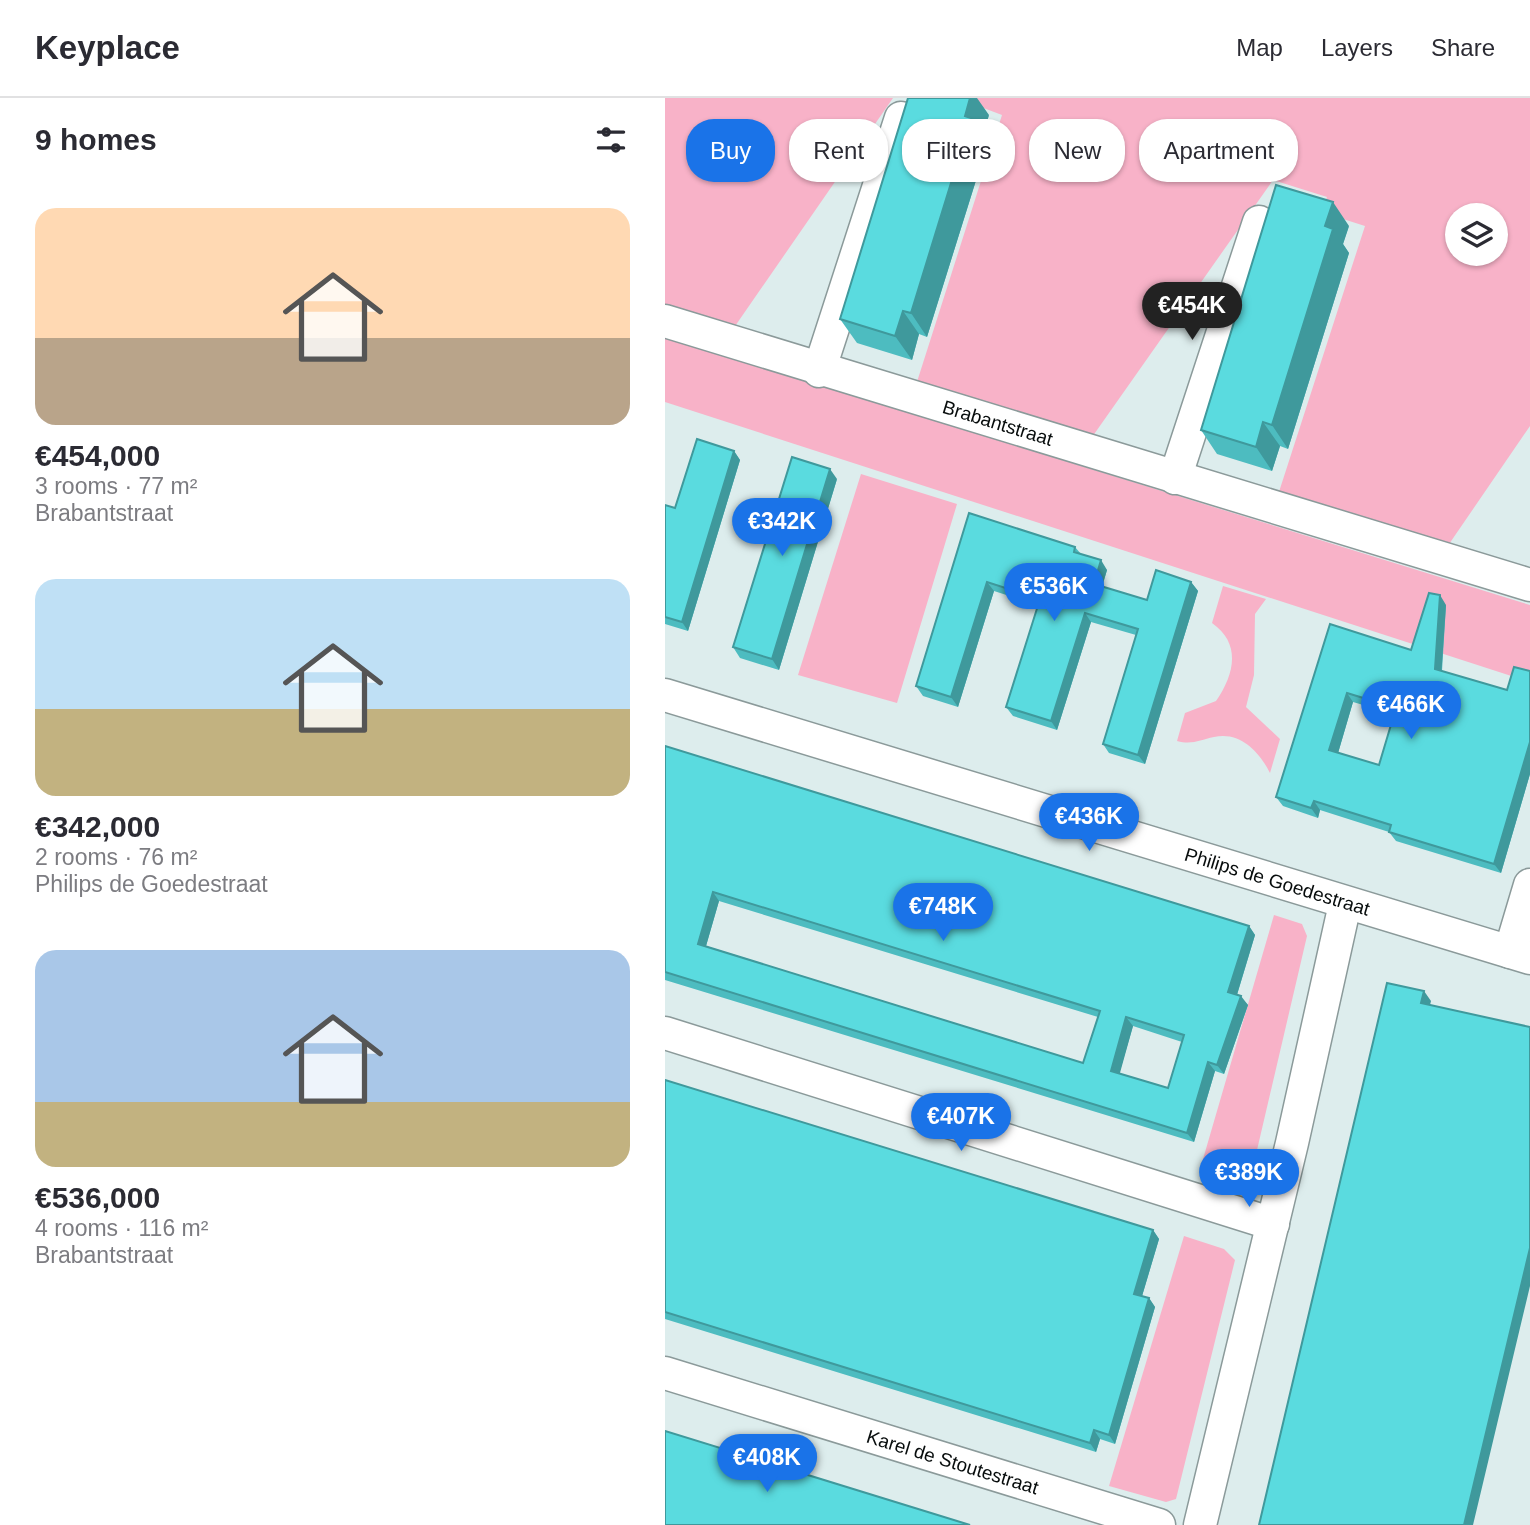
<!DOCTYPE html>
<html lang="en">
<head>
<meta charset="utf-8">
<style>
	:root { --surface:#fff; --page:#f2f2f3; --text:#2b2b33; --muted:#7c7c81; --line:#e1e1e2; --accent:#1a73e8 }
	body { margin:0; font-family:Helvetica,sans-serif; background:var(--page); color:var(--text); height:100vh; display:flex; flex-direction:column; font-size:26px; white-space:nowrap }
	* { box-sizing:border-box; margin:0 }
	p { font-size:23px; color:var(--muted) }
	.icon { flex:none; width:38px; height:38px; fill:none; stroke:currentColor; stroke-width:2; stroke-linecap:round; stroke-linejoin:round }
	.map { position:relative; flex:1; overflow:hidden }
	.side { display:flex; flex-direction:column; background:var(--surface); width:665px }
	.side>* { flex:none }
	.guide { position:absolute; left:21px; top:21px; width:665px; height:63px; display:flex; gap:14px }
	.controls { position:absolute; left:780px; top:105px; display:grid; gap:14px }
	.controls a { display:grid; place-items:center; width:63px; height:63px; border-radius:50%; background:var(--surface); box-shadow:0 2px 5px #0004; font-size:35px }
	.price { position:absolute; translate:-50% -60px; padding:0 16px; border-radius:24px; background:var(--accent); color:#fff; font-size:23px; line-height:46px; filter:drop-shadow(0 2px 4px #0008) }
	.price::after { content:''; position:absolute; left:50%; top:42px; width:21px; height:16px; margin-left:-10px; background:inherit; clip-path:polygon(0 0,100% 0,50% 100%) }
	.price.on { background:#222; color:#fff }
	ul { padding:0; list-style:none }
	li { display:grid; align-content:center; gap:14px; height:371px; padding:0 35px }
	li span { display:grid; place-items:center; height:217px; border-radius:21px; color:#555 }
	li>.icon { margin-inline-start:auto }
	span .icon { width:126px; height:126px; fill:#fffc; stroke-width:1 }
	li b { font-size:30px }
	h2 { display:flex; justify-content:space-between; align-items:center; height:84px; padding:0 35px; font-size:30px }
	.pill { padding:0 24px; border-radius:28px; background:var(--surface); box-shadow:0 2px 5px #0004; font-size:24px; line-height:63px }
	.pill.on { background:var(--accent); color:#fff }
	header { display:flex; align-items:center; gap:42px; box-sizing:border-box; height:98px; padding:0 35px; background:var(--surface); border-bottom:2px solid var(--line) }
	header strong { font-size:33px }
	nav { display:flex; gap:38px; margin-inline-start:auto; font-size:24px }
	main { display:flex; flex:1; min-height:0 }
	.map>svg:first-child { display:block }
</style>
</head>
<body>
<header>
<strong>Keyplace</strong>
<nav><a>Map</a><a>Layers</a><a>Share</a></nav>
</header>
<main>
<section class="side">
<h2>9 homes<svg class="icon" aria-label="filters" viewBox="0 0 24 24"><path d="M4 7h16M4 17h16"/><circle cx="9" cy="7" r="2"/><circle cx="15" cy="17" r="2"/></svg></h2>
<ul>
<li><span style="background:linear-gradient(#ffd9b3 60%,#b9a48a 0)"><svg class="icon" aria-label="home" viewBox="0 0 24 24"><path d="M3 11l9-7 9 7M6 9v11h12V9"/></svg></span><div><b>€454,000</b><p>3 rooms · 77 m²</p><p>Brabantstraat</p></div></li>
<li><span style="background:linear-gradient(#bfe0f5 60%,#c2b280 0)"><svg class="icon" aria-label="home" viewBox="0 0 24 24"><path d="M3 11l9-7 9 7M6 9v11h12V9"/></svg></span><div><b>€342,000</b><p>2 rooms · 76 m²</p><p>Philips de Goedestraat</p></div></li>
<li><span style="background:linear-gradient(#a9c7e8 70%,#c2b280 0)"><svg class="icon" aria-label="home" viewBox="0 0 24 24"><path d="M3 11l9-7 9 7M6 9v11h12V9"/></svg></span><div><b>€536,000</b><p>4 rooms · 116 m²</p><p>Brabantstraat</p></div></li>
</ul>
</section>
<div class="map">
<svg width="865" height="1427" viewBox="0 0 865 1427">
	<rect width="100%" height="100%" fill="#ddeded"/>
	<!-- green -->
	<path fill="#f8b2c8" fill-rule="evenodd" d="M0,0H228L66,234L0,210Z
		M292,0H865V328L780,452L612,400L700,128L656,114L662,99L608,82L425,342L251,287L337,17ZM793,117H831V156H793Z
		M0,239L865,507V584L0,304Z
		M196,376L292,406L232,605L133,577Z
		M558,488L601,501L590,516L589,577L581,609L615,641L605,675C595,655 576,633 549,639C535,642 527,647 512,643L520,615L551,603C569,577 577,546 547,525Z
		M609,817L637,826L642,838L585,1082L536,1068Z
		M519,1138L559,1151L570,1162L511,1401L501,1404L444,1388Z"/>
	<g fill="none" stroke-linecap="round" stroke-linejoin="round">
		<defs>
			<g id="street">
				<path id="s1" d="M0,223L865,487"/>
				<path d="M154,273L236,20"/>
				<path d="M510,380L594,124"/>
				<path id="s2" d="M0,597L865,860"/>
				<path d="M845,854L865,787"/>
				<path d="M0,935L608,1126"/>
				<path id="s3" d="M0,1275L494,1427"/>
				<path d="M535,1427L627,1045L680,806"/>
			</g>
		</defs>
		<!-- street casing -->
		<use href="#street" stroke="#8b9a9a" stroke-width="35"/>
		<!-- street -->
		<use href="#street" stroke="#fff" stroke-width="32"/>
	</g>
	<!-- wall -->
	<path fill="#4dbcc0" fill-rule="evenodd" d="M324,17L318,36L323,44L262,239L254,236L247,262L192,245L175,221Z
		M684,128L678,146L684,155L623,351L615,348L607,373L552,356L536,332Z
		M69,353L75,362L23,533L0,526V407L10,410Z
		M172,381L114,572L75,560L68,549Z
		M304,415L410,449L416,456L442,472L437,489L482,502L526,484L533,493L480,666L444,655L438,646L471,537L426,524L392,632L348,618L341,609L373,507L329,493L293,609L258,598L251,588Z
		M781,507L777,573L842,592L865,573V676L836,775L731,743L724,734L655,712L653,720L618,708L611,699L665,526L746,552ZM688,604L729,616L714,667L673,655Z
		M0,648L584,828L590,837L572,897L583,907L559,976L550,973L529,1044L0,882ZM54,803L433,919L418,965L41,848ZM468,928L517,944L503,990L454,976Z
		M0,982L488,1132L494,1141L477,1198L484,1200L490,1209L450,1346L435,1341L431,1354L0,1221Z"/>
	<!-- shaded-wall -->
	<path fill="#3f999c" d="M305,0H312L324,17L318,36L323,44L262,239L246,215Z
		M668,104L684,128L678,146L684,155L623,351L607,327L660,128Z
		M238,213L254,236L247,262L230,238Z
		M598,324L615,348L607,373L591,349Z
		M69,353L75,362L23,533L17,524Z
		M165,371L172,381L114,572L107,561Z
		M436,462L442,472L435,495L429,486Z
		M322,484L329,493L293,609L286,599Z
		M526,484L533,493L480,666L473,657Z
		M775,497L781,507L776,580L770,571Z
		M420,515L426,524L392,632L386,623Z
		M682,595L688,604L671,662L664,652Z
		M865,644V676L836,775L829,766Z
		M649,703L655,712L653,720L646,710Z
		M48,794L54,803L39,855L33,846Z
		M584,828L590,837L570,903L563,894Z
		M759,893L766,903L763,915L756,905Z
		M576,898L583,907L559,976L552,967Z
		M461,919L468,928L453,982L446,973Z
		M543,964L550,973L529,1044L522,1035Z
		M488,1132L494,1141L475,1205L469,1196Z
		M865,1150V1188L808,1427H799Z
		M484,1200L490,1209L450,1346L444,1337Z
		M429,1332L435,1341L431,1354L425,1345Z"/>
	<!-- building -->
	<path fill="#5adbdf" stroke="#3f999c" stroke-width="2" fill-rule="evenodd" d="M243,0H305L300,18L306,20L246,215L238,213L230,238L175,221Z
		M611,87L668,104L660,128L668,131L607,327L598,324L591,349L536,332Z
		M32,341L69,353L17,524L0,519V407L10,410Z
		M127,359L165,371L107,561L68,549Z
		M304,415L410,449L409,454L436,462L429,486L482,502L491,472L526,484L473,657L438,646L473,531L420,515L386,623L341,609L375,501L322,484L286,599L251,588Z
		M764,495L775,497L770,571L842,592L849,569L865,573V644L829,766L724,734L726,727L649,703L646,710L611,699L665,526L746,552ZM682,595L731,610L714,667L664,652Z
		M0,648L584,828L563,894L576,898L552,967L543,964L522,1035L0,874ZM48,794L435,913L418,965L33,846ZM461,919L519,937L503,990L446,973Z
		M722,885L759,893L756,905L865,929V1150L799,1427H594Z
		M0,982L488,1132L469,1196L484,1200L444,1337L429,1332L425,1345L0,1214Z
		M0,1333L305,1427H0Z"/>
	<g text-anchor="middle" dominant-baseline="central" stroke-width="5" stroke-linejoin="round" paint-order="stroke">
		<!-- street labels -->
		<g font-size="19" fill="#070c0c" stroke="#ddeded">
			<text stroke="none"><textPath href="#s1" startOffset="348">Brabantstraat</textPath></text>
			<text stroke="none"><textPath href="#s2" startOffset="640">Philips de Goedestraat</textPath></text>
			<text stroke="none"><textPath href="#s3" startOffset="301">Karel de Stoutestraat</textPath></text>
		</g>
	</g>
</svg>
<div class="controls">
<a><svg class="icon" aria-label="layers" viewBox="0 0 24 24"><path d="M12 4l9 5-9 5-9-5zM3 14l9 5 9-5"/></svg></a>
</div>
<b class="price on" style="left:527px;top:244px">€454K</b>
<b class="price" style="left:117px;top:460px">€342K</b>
<b class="price" style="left:389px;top:525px">€536K</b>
<b class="price" style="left:746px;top:643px">€466K</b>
<b class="price" style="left:424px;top:755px">€436K</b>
<b class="price" style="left:278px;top:845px">€748K</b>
<b class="price" style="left:296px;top:1055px">€407K</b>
<b class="price" style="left:584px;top:1111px">€389K</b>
<b class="price" style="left:102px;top:1396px">€408K</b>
<div class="guide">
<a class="pill on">Buy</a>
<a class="pill">Rent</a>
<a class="pill">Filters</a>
<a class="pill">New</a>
<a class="pill">Apartment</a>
</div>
</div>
</main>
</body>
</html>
